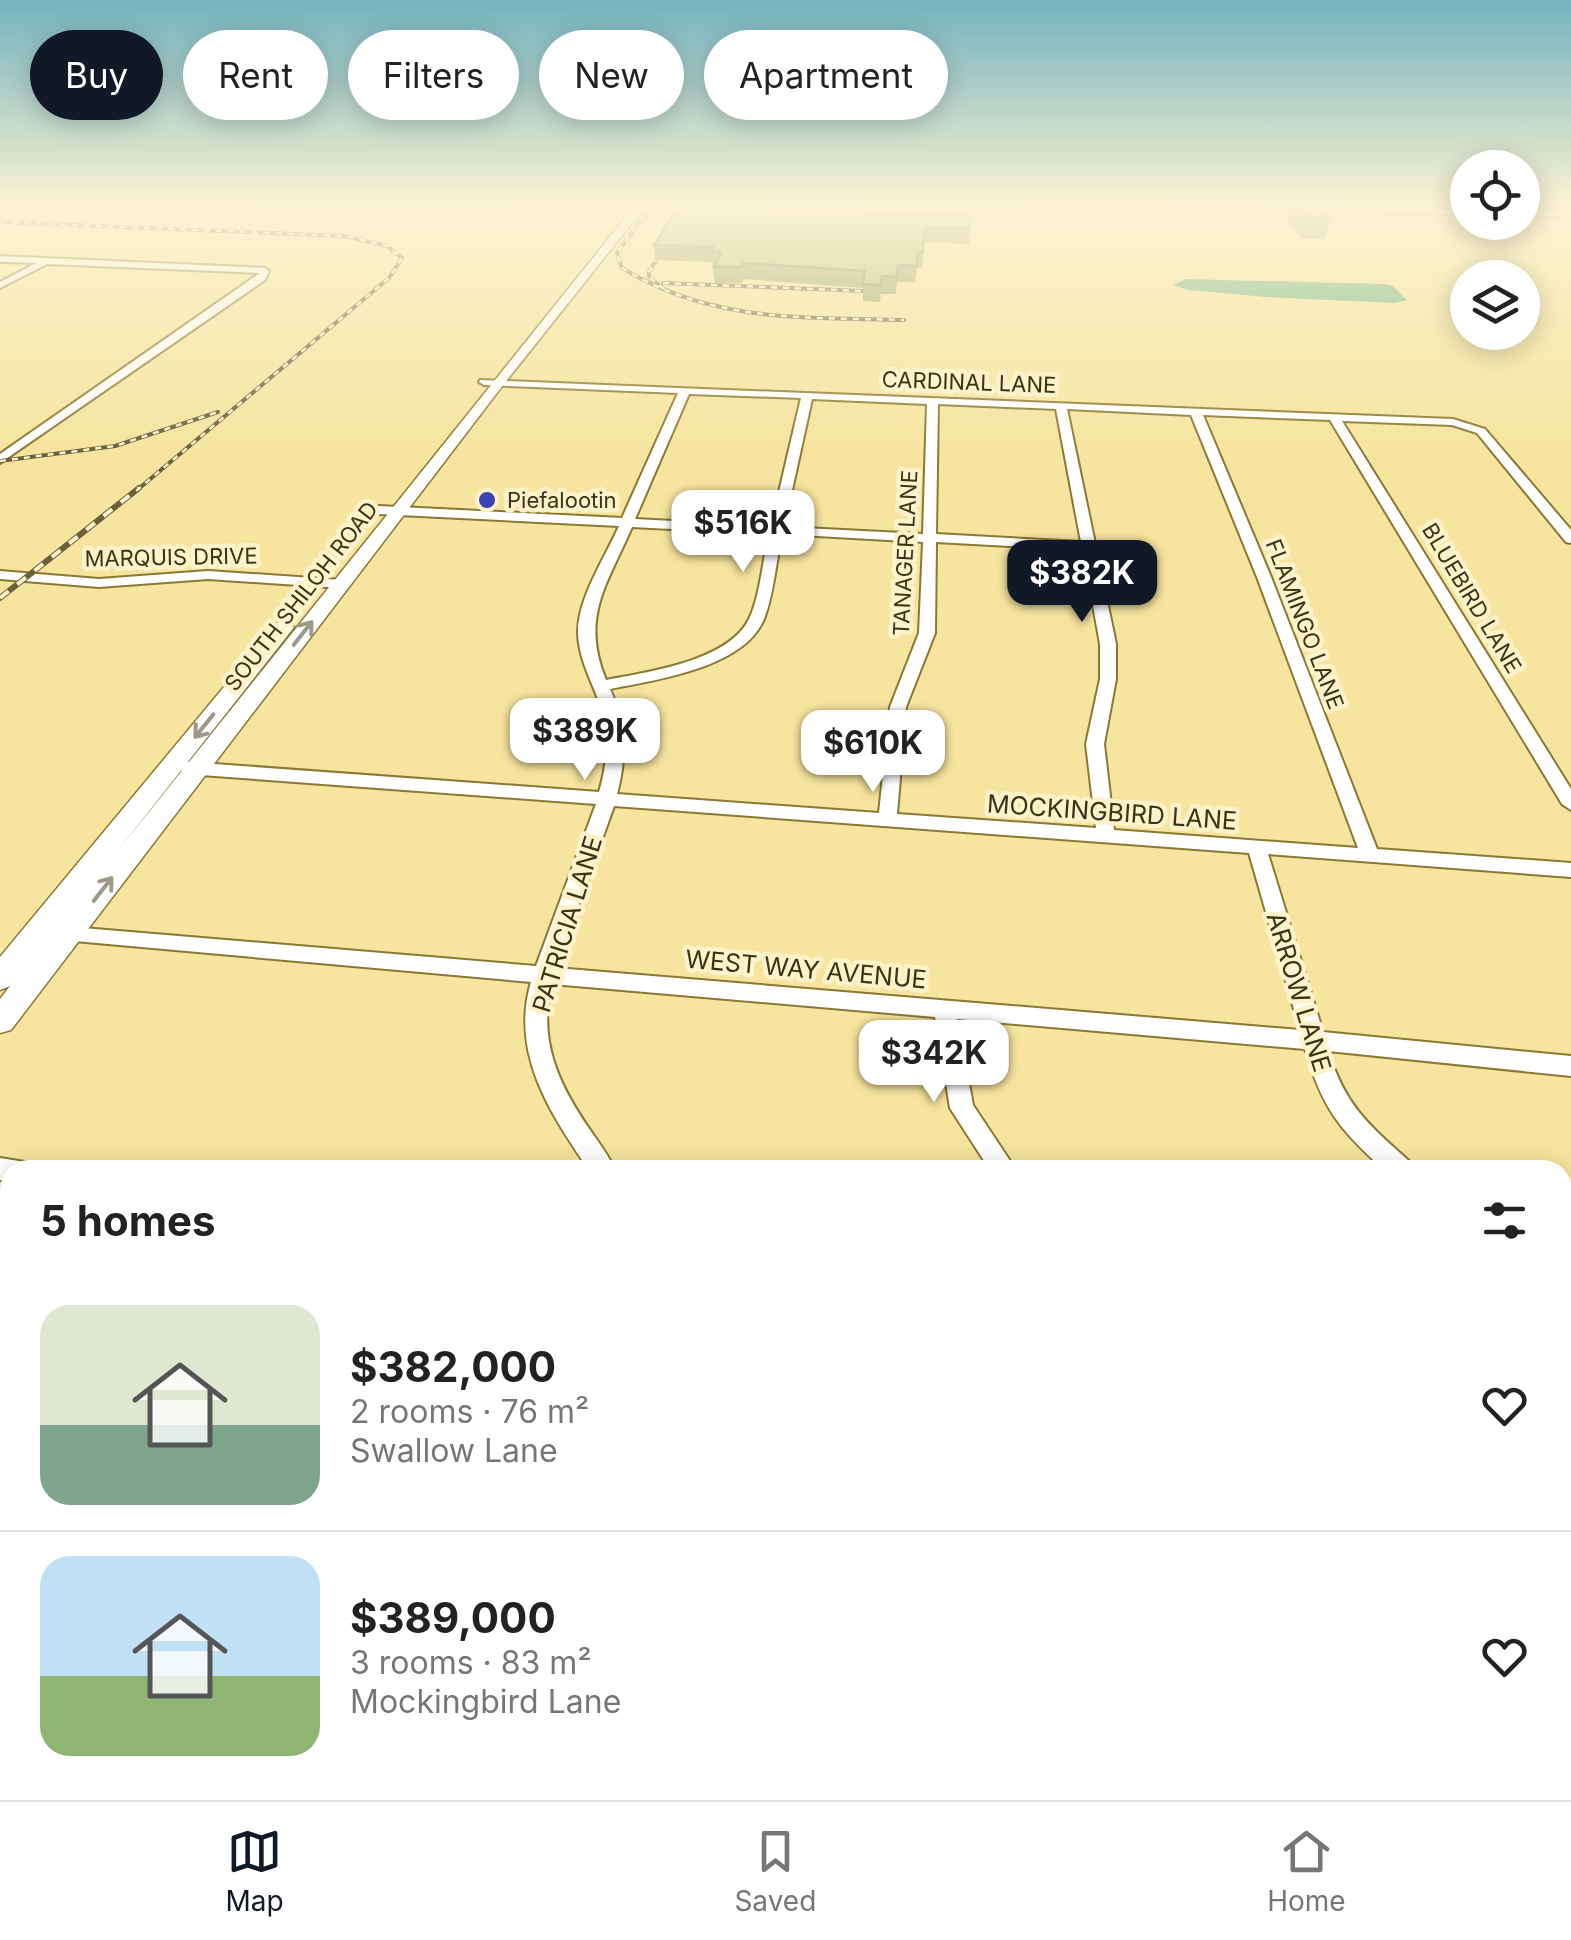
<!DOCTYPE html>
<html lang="en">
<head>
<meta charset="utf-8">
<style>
	:root { --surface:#fff; --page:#f6f6f6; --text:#222; --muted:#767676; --line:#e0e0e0; --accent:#111827 }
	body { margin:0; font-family:Inter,sans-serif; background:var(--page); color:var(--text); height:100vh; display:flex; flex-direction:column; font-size:38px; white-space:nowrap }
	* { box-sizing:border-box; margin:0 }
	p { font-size:32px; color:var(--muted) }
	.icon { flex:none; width:55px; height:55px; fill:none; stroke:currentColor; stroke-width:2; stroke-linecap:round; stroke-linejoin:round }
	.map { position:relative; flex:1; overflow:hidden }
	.panel { position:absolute; left:0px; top:1160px; width:1572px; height:640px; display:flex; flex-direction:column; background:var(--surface); border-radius:30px 30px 0 0; box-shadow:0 5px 25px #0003 }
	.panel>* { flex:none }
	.guide { position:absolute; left:30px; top:30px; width:1000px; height:90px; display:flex; gap:20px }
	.buttons { position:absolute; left:1450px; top:150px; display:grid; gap:20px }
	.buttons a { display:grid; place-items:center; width:90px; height:90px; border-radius:50%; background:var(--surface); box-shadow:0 5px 25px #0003; font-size:50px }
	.price { position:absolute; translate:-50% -85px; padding:0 22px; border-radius:20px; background:#fff; color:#222; font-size:32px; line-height:65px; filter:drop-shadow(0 2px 5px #0008) }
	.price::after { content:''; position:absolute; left:50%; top:60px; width:30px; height:22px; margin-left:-15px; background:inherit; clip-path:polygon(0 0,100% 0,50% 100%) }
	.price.on { background:var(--accent); color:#fff }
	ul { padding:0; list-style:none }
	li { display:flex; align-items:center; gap:30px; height:250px; padding:0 40px }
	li+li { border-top:2px solid var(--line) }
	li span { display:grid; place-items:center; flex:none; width:280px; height:200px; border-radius:30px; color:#555 }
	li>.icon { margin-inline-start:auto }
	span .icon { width:120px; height:120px; fill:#fffc; stroke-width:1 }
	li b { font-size:42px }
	h2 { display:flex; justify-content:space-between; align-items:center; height:120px; padding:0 40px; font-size:42px }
	.chip { padding:0 35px; border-radius:45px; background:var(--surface); box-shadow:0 5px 25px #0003; font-size:35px; line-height:90px }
	.chip.on { background:var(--accent); color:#fff }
	.tabs { display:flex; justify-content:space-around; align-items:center; height:140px; border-top:2px solid var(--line); background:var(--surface); font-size:28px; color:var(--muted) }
	.tabs a { display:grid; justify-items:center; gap:5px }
	.tabs .on { color:var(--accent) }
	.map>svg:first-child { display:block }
</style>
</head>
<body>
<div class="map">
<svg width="1571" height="1800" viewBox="0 0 1571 1800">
	<rect width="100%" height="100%" fill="#f7e49e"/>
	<!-- water -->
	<path fill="#63ae7e" d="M1186,279L1384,284L1393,286L1407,300L1396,303L1266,297L1188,290L1173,285Z"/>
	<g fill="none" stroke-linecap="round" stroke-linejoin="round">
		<defs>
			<path id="minor" d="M0,256L265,268L269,271L265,280L0,463V454L260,273L47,264L0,288V282L36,263L0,262Z
				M480,380L1453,419L1485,429L1571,530V543L1566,542L1477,433L1452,425L1342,421L1571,789V810L1562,804L1330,420L1203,415L1271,577L1377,849L1571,863V877L1268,854L1323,1032L1571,1056V1076L1328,1051C1346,1107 1368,1124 1410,1162L1413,1170H1384C1339,1128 1323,1110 1305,1049L957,1019L973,1105L1016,1170H990L950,1108L935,1017L552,984C537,1040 559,1085 590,1130C599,1143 609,1156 615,1170H589C550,1113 510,1053 531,982L52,939L49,934L52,929L59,926L536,966L596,804L187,774L178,768L187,762L599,792C609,758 610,727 596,694C588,674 579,656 578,634C577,599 605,558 619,526L379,514L373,510L379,506L622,518L678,393L484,385L479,382ZM689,394L801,398L771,526L635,519ZM812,399L927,404L923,534L784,527ZM938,404L1056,409L1081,542L936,534ZM1067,409L1191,415L1257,577L1358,848L1114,830L1104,744L1116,679V644ZM632,527L769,534C763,558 760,597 749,619C729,661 647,672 606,680C580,617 607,585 632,527ZM782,534L923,542L919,633L890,707L879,813L617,794C627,756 626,724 610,689C655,680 744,668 764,619C774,594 776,561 782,534ZM936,542L1083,550L1100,644V679L1086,744L1096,828L897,814L906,707L935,633ZM614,806L1249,853L1300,1030L556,968Z
				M0,571L99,579L208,571L342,580L349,584L342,588L208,579L99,587L0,579Z
				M0,1158L25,1162L28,1170H10V1181L0,1180Z
				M1562,1290L1571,1293V1324L1562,1320Z
				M1571,1721V1778L1562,1774V1725Z
				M435,1790H471L474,1800H438Z
				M700,1790H743L739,1800H696Z
				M1011,1790H1050L1054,1800H1015Z"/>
			<path id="major" d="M637,203H648L503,385L11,1030L0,1033V999L10,986L0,990V957L277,623H291L294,627L291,631L116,853Z
				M1123,203L1468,209V215L1128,206Z
				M1522,210L1571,211V217L1522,216Z"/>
		</defs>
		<!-- minor casing -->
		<use href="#minor" stroke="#8a7833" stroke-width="4"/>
		<!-- major casing -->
		<use href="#major" stroke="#8a7833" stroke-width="3"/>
		<!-- minor -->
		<use href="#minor" fill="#fff" fill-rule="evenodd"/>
		<!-- major -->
		<use href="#major" fill="#fff" fill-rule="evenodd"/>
		<defs>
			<path id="rail-far1" d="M663,203L641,220L617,253L622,268C712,323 802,317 904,320
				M0,222L345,236L387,246L402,258L389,278L136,491
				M663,283L888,292
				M664,289L649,277V272L691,203
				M0,461L115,446L218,412"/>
			<path id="rail" d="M0,598L139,488"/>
		</defs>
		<!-- rail-far1 casing -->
		<use href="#rail-far1" stroke="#695f38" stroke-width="4"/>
		<!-- rail casing -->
		<use href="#rail" stroke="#695f38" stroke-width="6"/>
		<!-- rail-far1 -->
		<use href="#rail-far1" stroke="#fdf2c9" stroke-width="2.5" stroke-dasharray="6" stroke-linecap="butt"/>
		<!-- rail -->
		<use href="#rail" stroke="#fdf2c9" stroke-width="4" stroke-dasharray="11" stroke-linecap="butt"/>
	</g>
	<!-- wall -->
	<path fill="#979f65" d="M865,203L864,213L970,228L969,244L924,242L922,268H917L915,282H897L896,294L881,293L880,302L863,301V288L743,279L742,283H715L712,262L655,260L654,245Z
		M1291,203H1317L1331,219L1324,239H1302L1286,218Z"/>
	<!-- building -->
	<path fill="#b0b975" stroke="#7b8252" stroke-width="2.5" d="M681,203H864L862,213L970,216V228L925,227L923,252H918L917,266L898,265L897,277L882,276L881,285L863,284L865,271L743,263L741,267H714L722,252H712L714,247L654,245Z
		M1296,203H1317L1331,219L1308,218Z"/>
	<!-- one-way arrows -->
	<defs><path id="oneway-shaft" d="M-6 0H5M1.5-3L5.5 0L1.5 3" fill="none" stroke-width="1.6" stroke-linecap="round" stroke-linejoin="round" transform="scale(2.5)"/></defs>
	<g stroke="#9c998a">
		<use href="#oneway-shaft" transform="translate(303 633) rotate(-52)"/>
		<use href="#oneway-shaft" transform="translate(204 726) rotate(129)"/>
		<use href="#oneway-shaft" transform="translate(103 889) rotate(-52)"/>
	</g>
	<!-- sky -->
	<linearGradient id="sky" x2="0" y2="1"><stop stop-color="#73b2be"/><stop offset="0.45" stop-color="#fbf3d3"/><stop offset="1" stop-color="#fbf3d3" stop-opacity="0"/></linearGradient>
	<rect width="1571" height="455" fill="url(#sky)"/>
	<!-- markers -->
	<circle fill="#3d42b6" stroke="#fdf2c9" stroke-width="4" cx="487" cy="500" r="10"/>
	<g text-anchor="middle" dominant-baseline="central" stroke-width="9" stroke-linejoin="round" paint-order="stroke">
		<!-- far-street labels -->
		<g font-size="22" fill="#3a3316" stroke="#fdf2c9">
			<text transform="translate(969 382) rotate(2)">CARDINAL LANE</text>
			<text transform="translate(905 553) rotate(-87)">TANAGER LANE</text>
			<text transform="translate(171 557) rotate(-1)">MARQUIS DRIVE</text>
			<text transform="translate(301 596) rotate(-52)">SOUTH SHILOH ROAD</text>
			<text transform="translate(1472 598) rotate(59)">BLUEBIRD LANE</text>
			<text transform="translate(1305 624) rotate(69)">FLAMINGO LANE</text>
		</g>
		<!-- far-poi labels -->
		<g font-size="22" fill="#3a3316" stroke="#fdf2c9" text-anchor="start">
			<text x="507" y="500">Piefalootin</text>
		</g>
		<!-- street labels -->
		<g font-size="25" fill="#3a3316" stroke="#fdf2c9">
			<text transform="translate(1112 812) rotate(4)">MOCKINGBIRD LANE</text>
			<text transform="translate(567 924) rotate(-73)">PATRICIA LANE</text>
			<text transform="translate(806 969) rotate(5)">WEST WAY AVENUE</text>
			<text transform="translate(1299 992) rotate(73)">ARROW LANE</text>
		</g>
	</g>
</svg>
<div class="buttons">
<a><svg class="icon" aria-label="locate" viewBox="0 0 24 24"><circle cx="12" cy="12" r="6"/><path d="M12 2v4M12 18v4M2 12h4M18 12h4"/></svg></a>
<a><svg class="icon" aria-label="layers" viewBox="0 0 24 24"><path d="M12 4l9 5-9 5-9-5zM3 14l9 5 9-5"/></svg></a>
</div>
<b class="price" style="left:743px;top:575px">$516K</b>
<b class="price on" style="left:1082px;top:625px">$382K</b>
<b class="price" style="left:585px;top:783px">$389K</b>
<b class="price" style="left:873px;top:795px">$610K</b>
<b class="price" style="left:934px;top:1105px">$342K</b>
<div class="guide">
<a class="chip on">Buy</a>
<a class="chip">Rent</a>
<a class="chip">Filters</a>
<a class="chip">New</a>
<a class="chip">Apartment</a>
</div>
<section class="panel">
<h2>5 homes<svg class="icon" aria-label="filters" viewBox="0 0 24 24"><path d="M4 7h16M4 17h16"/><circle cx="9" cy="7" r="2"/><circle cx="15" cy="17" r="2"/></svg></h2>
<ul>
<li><span style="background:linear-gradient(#dfe7d0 60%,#7fa58c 0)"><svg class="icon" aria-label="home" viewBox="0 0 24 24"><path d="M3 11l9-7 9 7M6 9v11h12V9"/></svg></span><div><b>$382,000</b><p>2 rooms · 76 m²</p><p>Swallow Lane</p></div><svg class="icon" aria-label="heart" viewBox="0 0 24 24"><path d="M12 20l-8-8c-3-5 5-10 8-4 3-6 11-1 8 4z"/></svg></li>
<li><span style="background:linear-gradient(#bfe0f5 60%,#8fb573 0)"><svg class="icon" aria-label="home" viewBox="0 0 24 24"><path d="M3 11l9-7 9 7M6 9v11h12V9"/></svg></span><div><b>$389,000</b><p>3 rooms · 83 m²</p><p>Mockingbird Lane</p></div><svg class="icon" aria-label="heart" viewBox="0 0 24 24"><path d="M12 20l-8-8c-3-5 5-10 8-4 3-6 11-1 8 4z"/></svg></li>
</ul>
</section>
</div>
<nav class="tabs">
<a class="on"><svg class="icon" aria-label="map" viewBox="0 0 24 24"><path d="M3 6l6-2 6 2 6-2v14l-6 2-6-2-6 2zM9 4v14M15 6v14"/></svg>Map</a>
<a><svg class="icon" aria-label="saved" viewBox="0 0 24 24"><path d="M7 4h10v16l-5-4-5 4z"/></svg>Saved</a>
<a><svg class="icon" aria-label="home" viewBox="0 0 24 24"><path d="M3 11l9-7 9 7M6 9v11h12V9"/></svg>Home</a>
</nav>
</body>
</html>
